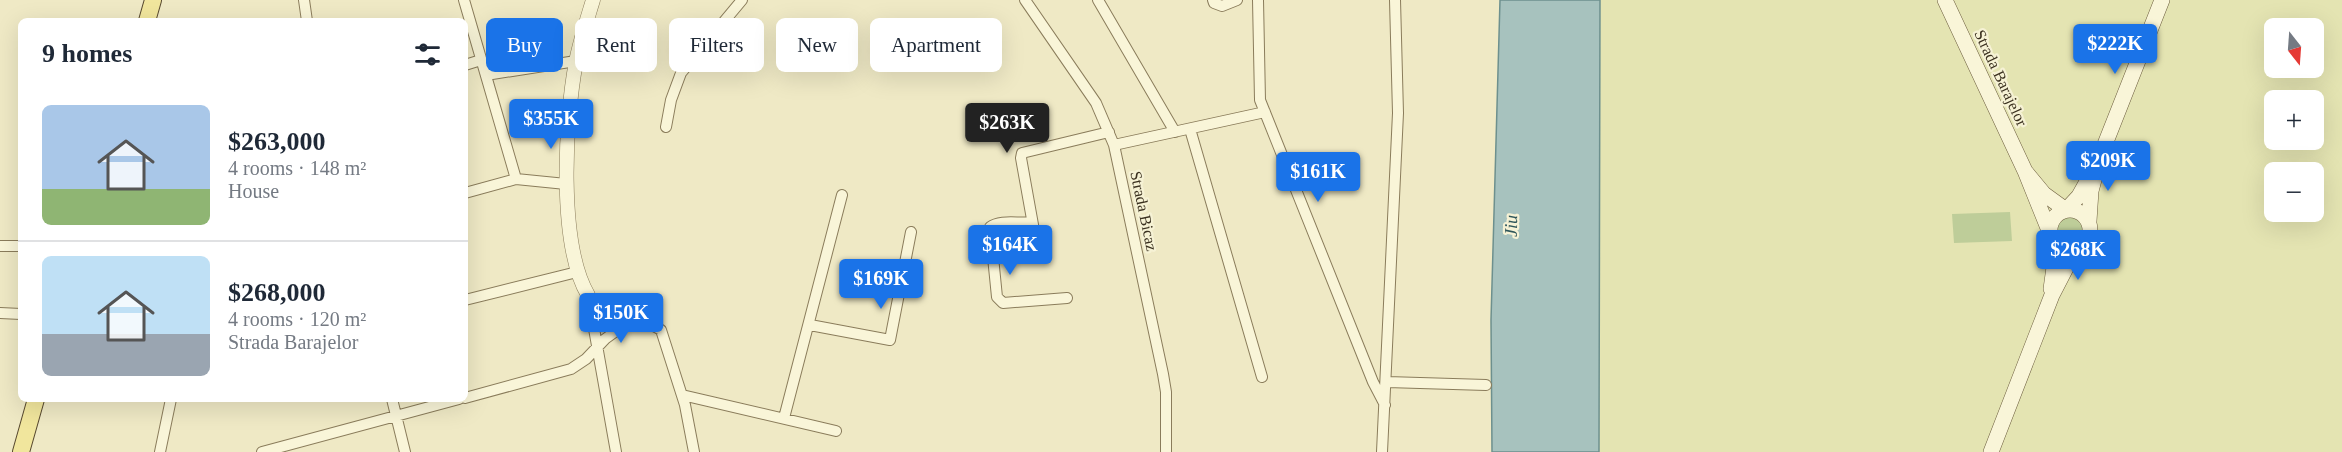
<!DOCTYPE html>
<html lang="en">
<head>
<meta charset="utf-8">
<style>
	:root { --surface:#fff; --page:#f6f6f7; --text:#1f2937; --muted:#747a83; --line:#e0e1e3; --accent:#1a73e8 }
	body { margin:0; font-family:Georgia,serif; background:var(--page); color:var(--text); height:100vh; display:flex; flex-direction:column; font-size:22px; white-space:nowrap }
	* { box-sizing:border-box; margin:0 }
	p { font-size:20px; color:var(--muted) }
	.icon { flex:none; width:33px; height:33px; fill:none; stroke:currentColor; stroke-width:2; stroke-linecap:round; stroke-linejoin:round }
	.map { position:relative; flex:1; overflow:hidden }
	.panel { position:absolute; left:18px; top:18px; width:450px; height:384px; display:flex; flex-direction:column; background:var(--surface); border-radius:9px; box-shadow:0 6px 24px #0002 }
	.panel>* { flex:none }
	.top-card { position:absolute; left:486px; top:18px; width:570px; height:54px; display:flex; gap:12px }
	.needle { width:39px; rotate:163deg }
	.buttons { position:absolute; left:2264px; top:18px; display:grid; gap:12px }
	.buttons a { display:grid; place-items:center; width:60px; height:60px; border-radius:9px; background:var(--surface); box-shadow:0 6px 24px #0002; font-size:30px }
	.price { position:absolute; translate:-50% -51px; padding:0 14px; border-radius:6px; background:var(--accent); color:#fff; font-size:20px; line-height:39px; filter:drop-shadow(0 2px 3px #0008) }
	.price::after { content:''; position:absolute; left:50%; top:36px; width:18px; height:14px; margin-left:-9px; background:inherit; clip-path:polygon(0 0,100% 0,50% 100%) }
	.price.on { background:#222; color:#fff }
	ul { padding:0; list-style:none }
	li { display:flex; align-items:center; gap:18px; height:150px; padding:0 24px }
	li+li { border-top:2px solid var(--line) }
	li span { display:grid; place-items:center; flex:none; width:168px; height:120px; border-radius:9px; color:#555 }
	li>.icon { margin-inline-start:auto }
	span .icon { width:72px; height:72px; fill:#fffc; stroke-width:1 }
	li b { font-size:26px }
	h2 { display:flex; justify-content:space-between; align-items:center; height:72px; padding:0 24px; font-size:26px }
	.pill { padding:0 21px; border-radius:9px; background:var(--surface); box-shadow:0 6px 24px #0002; font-size:21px; line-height:54px }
	.pill.on { background:var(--accent); color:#fff }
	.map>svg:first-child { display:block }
</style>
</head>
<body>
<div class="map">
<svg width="2342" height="452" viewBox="0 0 2342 452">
	<rect width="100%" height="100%" fill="#efe9c5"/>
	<!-- farmland -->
	<path fill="#e4e4b2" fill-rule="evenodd" d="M1600,0H2342V452H1599ZM2274,28H2313V68H2274ZM2274,100H2313V140H2274ZM2274,172H2313V212H2274Z"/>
	<!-- green -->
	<path fill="#becd99" d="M2010,212L2012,241L1954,243L1952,214Z
		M2056 230a15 15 0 1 1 30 0a15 15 0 1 1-30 0Z"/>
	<!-- water -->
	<path fill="#a7c2be" stroke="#6d908e" stroke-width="1.5" d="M1500,0H1600L1599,452H1492L1491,320Z"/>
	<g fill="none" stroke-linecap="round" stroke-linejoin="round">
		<defs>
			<path id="minor" d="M304,0L307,21
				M464,0L516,179
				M1025,0L1096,103L1114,145L1163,374L1166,392V452
				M1098,0L1175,132
				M1213,0L1214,3L1222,6L1237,0
				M1258,0L1260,100L1373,382L1385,405
				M465,65L481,60
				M486,75L576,61
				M666,127L671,100L681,73L742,0
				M1190,129L1262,377
				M1114,145L1265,112
				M465,193L516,179L566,184
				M1032,222C1019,224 1001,219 990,227L997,297L1003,303L1067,298
				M0,246H21
				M1039,258L1021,158L1022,153L1109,132
				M465,300L577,272
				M0,313L21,314
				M810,325L890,340L911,232
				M1387,382L1486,385
				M682,395L836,431
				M465,398L571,369L586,359L605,339L630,321
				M392,399L405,452
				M784,418L842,195
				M160,452L171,399
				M262,452L459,399
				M616,452L588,295C600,305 614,317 629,321C641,323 651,323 661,330L685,405L694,452
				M1382,452L1398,113L1395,0"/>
			<path id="tertiary" d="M588,295C558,244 565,120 576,62C580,41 587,20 593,0"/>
			<path id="secondary" d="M1945,0L2025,171L2050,233
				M2025,171L2044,194L2066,210L2079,196L2098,162L2162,0
				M2050 230a20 20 0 1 1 40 0a20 20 0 1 1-40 0Z
				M2089,221L2091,191L2095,176
				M2051,289L2055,260L2052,239
				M1991,452L2052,295L2067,266L2080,248"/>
			<path id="primary" d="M147,21L153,0
				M21,452L36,399"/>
		</defs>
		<!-- minor casing -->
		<use href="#minor" stroke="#8a7c5b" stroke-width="12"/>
		<!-- tertiary casing -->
		<use href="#tertiary" stroke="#8a7c5b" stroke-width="15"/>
		<!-- secondary casing -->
		<use href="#secondary" stroke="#6c5d3e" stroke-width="16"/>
		<!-- primary casing -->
		<use href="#primary" stroke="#58492f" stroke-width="18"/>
		<!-- minor -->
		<use href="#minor" stroke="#f9f5d8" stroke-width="10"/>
		<!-- tertiary -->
		<use href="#tertiary" stroke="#f9f5d8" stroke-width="14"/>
		<!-- secondary -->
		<use href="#secondary" stroke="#f9f5d8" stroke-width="15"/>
		<!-- primary -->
		<use href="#primary" stroke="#f1e69d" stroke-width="16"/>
	</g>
	<g text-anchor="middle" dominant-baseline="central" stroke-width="4.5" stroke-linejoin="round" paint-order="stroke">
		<!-- street labels -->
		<g font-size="16" fill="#3a301f" stroke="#f6f2d5">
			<text transform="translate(2001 78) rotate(65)">Strada Barajelor</text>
			<text transform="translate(1144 211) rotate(78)">Strada Bicaz</text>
		</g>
		<!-- water labels -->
		<g font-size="18" font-style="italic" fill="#2e5559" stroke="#f6f2d5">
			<text transform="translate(1511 226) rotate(-89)">Jiu</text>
		</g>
	</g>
</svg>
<div class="buttons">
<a><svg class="needle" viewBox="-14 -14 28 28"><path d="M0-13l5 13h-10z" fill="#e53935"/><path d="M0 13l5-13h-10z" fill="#747a83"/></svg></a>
<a>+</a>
<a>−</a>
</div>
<b class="price" style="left:2115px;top:75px">$222K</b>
<b class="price" style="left:551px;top:150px">$355K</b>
<b class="price on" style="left:1007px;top:154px">$263K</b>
<b class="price" style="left:2108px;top:192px">$209K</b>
<b class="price" style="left:1318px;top:203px">$161K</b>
<b class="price" style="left:1010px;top:276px">$164K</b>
<b class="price" style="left:2078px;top:281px">$268K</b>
<b class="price" style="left:881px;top:310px">$169K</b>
<b class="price" style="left:621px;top:344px">$150K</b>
<div class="top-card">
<a class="pill on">Buy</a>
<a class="pill">Rent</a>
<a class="pill">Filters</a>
<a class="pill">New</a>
<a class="pill">Apartment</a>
</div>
<section class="panel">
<h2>9 homes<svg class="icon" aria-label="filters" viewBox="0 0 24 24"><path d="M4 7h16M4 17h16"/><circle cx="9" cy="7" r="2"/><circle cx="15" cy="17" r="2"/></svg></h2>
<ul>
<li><span style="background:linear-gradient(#a9c7e8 70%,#8fb573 0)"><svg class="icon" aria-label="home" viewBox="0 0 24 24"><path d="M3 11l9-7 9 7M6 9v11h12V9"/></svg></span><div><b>$263,000</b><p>4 rooms · 148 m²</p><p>House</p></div></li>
<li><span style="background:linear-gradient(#bfe0f5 65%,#9aa5b1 0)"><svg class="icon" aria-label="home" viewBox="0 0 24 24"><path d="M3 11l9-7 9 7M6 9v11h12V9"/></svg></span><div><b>$268,000</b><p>4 rooms · 120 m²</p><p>Strada Barajelor</p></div></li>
</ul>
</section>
</div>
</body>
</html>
